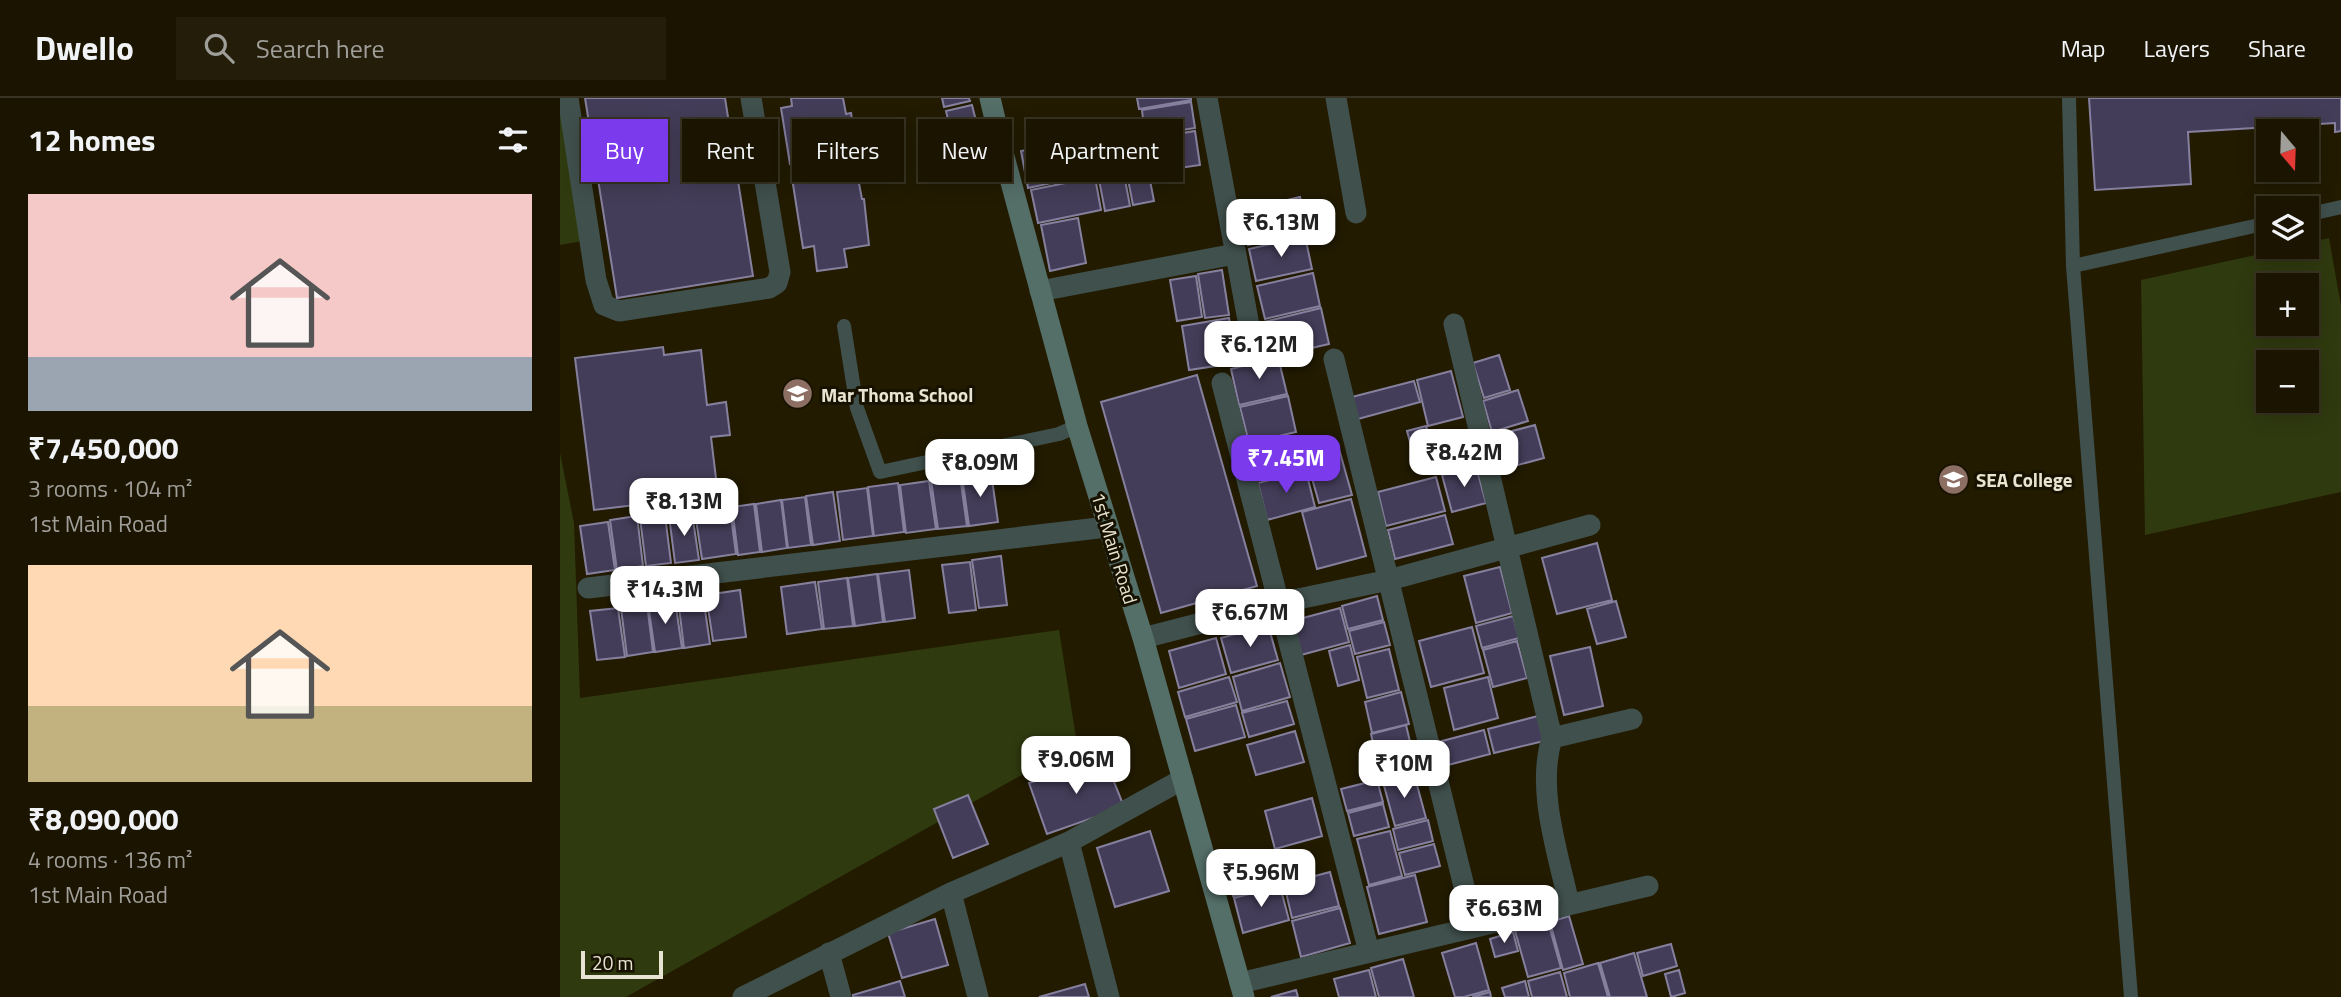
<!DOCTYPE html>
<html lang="en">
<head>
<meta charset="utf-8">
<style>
	:root { --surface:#1a1400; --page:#231d0a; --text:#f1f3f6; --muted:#9f9e99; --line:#383322; --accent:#7c3aed }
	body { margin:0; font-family:"Titillium Web",sans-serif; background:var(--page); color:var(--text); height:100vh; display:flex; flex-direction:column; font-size:26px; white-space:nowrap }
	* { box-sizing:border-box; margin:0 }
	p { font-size:23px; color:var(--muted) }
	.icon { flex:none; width:38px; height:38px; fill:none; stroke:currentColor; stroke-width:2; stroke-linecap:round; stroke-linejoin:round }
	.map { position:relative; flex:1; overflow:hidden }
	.sheet { display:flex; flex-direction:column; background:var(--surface); width:560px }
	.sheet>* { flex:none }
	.guide { position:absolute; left:21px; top:21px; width:665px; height:63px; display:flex; gap:14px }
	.needle { width:46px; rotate:161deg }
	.fabs { position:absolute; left:1696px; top:21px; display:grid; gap:14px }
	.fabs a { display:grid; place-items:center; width:63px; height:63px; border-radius:0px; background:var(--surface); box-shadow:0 4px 18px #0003,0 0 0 2px var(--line); font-size:35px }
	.scale { position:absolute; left:21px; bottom:18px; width:82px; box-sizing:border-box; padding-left:7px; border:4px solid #e8e4d3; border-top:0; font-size:19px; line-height:24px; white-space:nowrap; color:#e8e4d3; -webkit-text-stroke:5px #171200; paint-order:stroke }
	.price { position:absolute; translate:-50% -60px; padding:0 16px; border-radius:14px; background:#fff; color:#222; font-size:23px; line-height:46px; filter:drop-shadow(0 2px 4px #0008) }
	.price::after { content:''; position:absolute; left:50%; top:42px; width:21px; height:16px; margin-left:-10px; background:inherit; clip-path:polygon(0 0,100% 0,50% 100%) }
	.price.active { background:var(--accent); color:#fff }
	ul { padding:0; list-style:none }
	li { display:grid; align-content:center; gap:14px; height:371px; padding:0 28px }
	li span { display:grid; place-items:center; height:217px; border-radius:0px; color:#555 }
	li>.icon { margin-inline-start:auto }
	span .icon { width:126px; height:126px; fill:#fffc; stroke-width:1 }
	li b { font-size:30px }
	h2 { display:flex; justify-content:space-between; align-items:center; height:84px; padding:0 28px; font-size:30px }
	.pill { padding:0 24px; border-radius:0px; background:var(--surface); box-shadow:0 4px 18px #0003,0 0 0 2px var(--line); font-size:24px; line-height:63px }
	.pill.active { background:var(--accent); color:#fff }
	header { display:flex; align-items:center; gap:42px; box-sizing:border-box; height:98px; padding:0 35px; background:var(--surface); border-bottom:2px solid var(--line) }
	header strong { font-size:33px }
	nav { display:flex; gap:38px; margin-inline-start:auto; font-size:24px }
	.search { width:490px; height:63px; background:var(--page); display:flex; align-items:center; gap:18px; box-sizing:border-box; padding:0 24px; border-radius:0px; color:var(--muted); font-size:26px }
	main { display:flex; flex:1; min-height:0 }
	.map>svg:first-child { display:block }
</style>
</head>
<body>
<header>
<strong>Dwello</strong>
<div class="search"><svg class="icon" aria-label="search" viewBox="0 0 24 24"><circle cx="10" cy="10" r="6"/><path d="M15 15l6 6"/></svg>Search here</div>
<nav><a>Map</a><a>Layers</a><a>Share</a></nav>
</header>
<main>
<section class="sheet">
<h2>12 homes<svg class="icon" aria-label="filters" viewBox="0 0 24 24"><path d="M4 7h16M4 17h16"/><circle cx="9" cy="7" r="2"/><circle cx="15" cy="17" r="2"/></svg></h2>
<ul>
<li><span style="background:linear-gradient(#f6c9c9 75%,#9aa5b1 0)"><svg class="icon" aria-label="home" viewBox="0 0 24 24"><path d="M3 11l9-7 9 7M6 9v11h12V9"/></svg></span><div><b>₹7,450,000</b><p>3 rooms · 104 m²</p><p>1st Main Road</p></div></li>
<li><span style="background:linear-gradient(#ffd9b3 65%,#c2b280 0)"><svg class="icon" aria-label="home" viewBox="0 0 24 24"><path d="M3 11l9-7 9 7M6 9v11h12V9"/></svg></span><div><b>₹8,090,000</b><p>4 rooms · 136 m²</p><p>1st Main Road</p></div></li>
</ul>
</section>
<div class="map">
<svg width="1781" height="899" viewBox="0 0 1781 899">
	<rect width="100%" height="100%" fill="#221b00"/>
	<!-- green -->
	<path fill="#303a0f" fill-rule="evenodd" d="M0,7L23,143L0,147Z
		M1769,140L1781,208V394L1585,437L1581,182L1732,149H1746L1747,145ZM1708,187H1746V226H1708ZM1708,264H1746V303H1708Z
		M0,355L14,425L20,600L499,532L517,646L66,899H0Z"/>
	<!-- building -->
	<path fill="#443d59" stroke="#86809f" stroke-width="2" d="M25,0H165L193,178L57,200Z
		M231,0H283L286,16L291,15L294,33L288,34L292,55L266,59L267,64H270L273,79L297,75L302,101H304L309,147L284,151L287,169L257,173L254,148L243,150L232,80L243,78L241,64L230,66L221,10L232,8Z
		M382,0H409L410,3L384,9Z
		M577,0H631V2L579,11Z
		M1529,0H1781V33L1775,34V25L1628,34L1631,86L1535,92Z
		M631,4L635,30L585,38L582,12Z
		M412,7L423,51L396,57L386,13Z
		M580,31L594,103L573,107L559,35Z
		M635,33L640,67L592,74L587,41Z
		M556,34L570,108L545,113L531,40Z
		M527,40L535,76L506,82L499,46Z
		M494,47L501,83L468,90L461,53Z
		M535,79L541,112L478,125L471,92Z
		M740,99L748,133L688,147L680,113Z
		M518,120L526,165L490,173L481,127Z
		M745,138L752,171L696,183L689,151Z
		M662,172L669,217L645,220L638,176Z
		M753,175L760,208L705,221L697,188Z
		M636,178L642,219L617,223L610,182Z
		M761,210L769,246L713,259L704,224Z
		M669,220L676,265L629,272L622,228Z
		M103,249L104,257L141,252L147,307L166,304L170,337L151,339L158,397L34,412L15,260Z
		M939,257L950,292L924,300L913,265Z
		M718,259L727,296L679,307L671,271Z
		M891,273L903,319L868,328L857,282Z
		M637,277L697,488L601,515L541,304Z
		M854,283L860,304L798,321L792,299Z
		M958,292L968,323L932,334L923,303Z
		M728,298L736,334L689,345L680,309Z
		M975,327L984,360L943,371L933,338Z
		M866,328L876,365L857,369L847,333Z
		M779,351L792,397L759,405L746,359Z
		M916,368L926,405L892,414L882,377Z
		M746,373L755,409L707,422L698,385Z
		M431,374L438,424L409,428L402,378Z
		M400,378L407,428L378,431L371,382Z
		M876,379L885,413L826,428L818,394Z
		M369,383L376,431L346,435L340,387Z
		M338,385L344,434L314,438L308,389Z
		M307,390L313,438L283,442L277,394Z
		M273,394L280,443L253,447L246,398Z
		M245,399L251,447L228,450L222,402Z
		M791,401L806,458L757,471L742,414Z
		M221,402L227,450L202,454L196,406Z
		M194,406L200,454L178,457L172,409Z
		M170,410L176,456L142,461L135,415Z
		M132,415L139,462L115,465L109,418Z
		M105,417L111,465L86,468L80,420Z
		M885,417L893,446L835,461L828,432Z
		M77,418L83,468L57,472L50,422Z
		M48,424L55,472L27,476L20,428Z
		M1037,445L1052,502L997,516L982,460Z
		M441,458L447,507L419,510L412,462Z
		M410,464L416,512L389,515L382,467Z
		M940,469L952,515L916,525L904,478Z
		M349,472L355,520L325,524L318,476Z
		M317,476L323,524L295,528L288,480Z
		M287,480L293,528L264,531L258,484Z
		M255,484L262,531L227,536L221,489Z
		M180,492L186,539L153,543L146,497Z
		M143,498L150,546L124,550L118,501Z
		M817,498L823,522L788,531L782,508Z
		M115,502L122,550L95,554L88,506Z
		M1056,503L1066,539L1037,546L1027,511Z
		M87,506L93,554L67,558L61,510Z
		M58,510L65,559L37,562L30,513Z
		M780,510L789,544L741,557L732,523Z
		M953,518L959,540L922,550L916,528Z
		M824,524L830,547L795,556L789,533Z
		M708,527L718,562L671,575L661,540Z
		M912,529L924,575L871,589L859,543Z
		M656,540L666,576L619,590L609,553Z
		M957,543L967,580L933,589L923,552Z
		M790,547L799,582L778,588L769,553Z
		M1030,549L1043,608L1004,617L990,558Z
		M829,551L839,592L807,600L797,559Z
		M720,565L730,599L682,613L673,579Z
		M669,579L677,604L625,619L618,594Z
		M928,579L938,620L894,632L884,590Z
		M841,594L849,626L812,635L805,604Z
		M727,603L734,626L689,639L682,615Z
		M676,607L685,639L635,653L626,621Z
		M978,618L984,643L934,655L928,631Z
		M846,627L857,673L821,682L811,636Z
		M924,632L930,656L888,667L882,643Z
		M735,633L744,664L696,677L687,647Z
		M545,661L564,709L487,736L469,685Z
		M854,676L866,720L835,728L823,684Z
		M817,682L823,704L787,713L781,691Z
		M408,697L428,746L393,760L374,711Z
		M752,700L762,738L715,751L705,713Z
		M823,706L829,729L794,738L788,715Z
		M868,722L873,743L838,752L833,731Z
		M590,733L609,793L555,809L537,750Z
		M830,733L842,778L809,787L797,741Z
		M874,746L880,768L845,777L839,755Z
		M683,758L692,793L673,798L663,763Z
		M770,774L779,808L732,820L724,786Z
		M855,777L867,824L819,836L807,789Z
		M720,788L729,822L683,835L674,800Z
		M780,810L790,845L741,859L732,823Z
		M1009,818L1023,866L1003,872L990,824Z
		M375,821L388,867L342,880L328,835Z
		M988,824L1001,870L968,879L955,833Z
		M953,834L958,853L935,859L930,841Z
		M916,845L929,892L904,899H895L882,855Z
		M1111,846L1117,868L1083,878L1077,855Z
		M1074,855L1087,899H1050L1040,865Z
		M843,861L854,899H819L811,870Z
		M1038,865L1048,899H1010L1004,875Z
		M809,872L816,899H779L774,881Z
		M1119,872L1125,895L1111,899L1105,876Z
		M1000,874L1007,899H972L968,883Z
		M340,883L345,899H293V897Z
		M965,883L969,899H945L942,890Z
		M525,886L529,899H479Z
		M736,892L738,899H711Z
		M930,894L931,899H912Z"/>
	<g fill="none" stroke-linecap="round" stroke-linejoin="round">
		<!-- lane -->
		<path stroke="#40504c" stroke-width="14" d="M1509,0L1513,168L1571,899
			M1746,117L1781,109
			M1513,168L1708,125
			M284,228L297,310L320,374L499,336L517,328"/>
		<!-- street -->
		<path stroke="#40504c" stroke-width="21" d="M8,0L36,182L44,207L59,213L209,190L217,185L220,174L191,0
			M647,0L695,260
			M776,0L796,115
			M480,193L675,156
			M894,226L992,640
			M774,261L914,829
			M662,285L809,854
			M28,490L547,429
			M583,540L719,505L829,482L1030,427
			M509,744L549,899
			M391,795L418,899
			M1009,806C998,754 976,692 992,640L1072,621
			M269,855L281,899
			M680,885L1088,788
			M183,899L391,795L509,744L623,681"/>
		<!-- secondary -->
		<path stroke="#546e68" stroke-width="21" d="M430,0L442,51L517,328L583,540L684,899"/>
	</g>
	<!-- icons -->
	<defs>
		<symbol id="school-disc" viewBox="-11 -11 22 22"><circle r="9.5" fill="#8d6e63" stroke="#171200"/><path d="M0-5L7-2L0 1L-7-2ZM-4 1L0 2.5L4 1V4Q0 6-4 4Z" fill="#fff"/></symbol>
		<symbol id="university-disc" viewBox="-11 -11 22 22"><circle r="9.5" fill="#8d6e63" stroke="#171200"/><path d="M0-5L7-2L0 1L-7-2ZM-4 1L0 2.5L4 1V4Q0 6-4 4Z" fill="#fff"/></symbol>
	</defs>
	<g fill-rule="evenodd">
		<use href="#school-disc" x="220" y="278" width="35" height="35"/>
		<use href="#university-disc" x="1376" y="364" width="35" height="35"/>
	</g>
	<g text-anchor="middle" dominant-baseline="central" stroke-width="6" stroke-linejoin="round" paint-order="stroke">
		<!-- poi labels -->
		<g font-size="19" font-weight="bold" fill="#e8e4d3" stroke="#171200" text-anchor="start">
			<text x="261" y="296">Mar Thoma School</text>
			<text x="1416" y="381">SEA College</text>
		</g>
		<!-- street labels -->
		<g font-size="19" fill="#e8e4d3" stroke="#171200">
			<text transform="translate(555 450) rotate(73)">1st Main Road</text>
		</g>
	</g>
</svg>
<div class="fabs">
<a><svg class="needle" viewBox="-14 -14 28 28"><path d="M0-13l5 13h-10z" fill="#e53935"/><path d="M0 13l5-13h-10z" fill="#9f9e99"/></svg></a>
<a><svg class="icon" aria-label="layers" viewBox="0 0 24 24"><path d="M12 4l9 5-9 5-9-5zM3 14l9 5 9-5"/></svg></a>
<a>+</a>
<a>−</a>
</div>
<div class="scale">20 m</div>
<b class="price" style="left:721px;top:161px">₹6.13M</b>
<b class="price" style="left:699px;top:283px">₹6.12M</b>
<b class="price" style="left:904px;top:391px">₹8.42M</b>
<b class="price active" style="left:726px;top:397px">₹7.45M</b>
<b class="price" style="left:420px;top:401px">₹8.09M</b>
<b class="price" style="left:124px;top:440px">₹8.13M</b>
<b class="price" style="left:105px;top:528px">₹14.3M</b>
<b class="price" style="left:690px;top:551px">₹6.67M</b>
<b class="price" style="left:516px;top:698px">₹9.06M</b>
<b class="price" style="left:844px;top:702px">₹10M</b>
<b class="price" style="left:701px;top:811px">₹5.96M</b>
<b class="price" style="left:944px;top:847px">₹6.63M</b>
<div class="guide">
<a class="pill active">Buy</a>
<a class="pill">Rent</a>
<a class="pill">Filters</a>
<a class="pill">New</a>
<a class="pill">Apartment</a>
</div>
</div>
</main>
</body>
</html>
